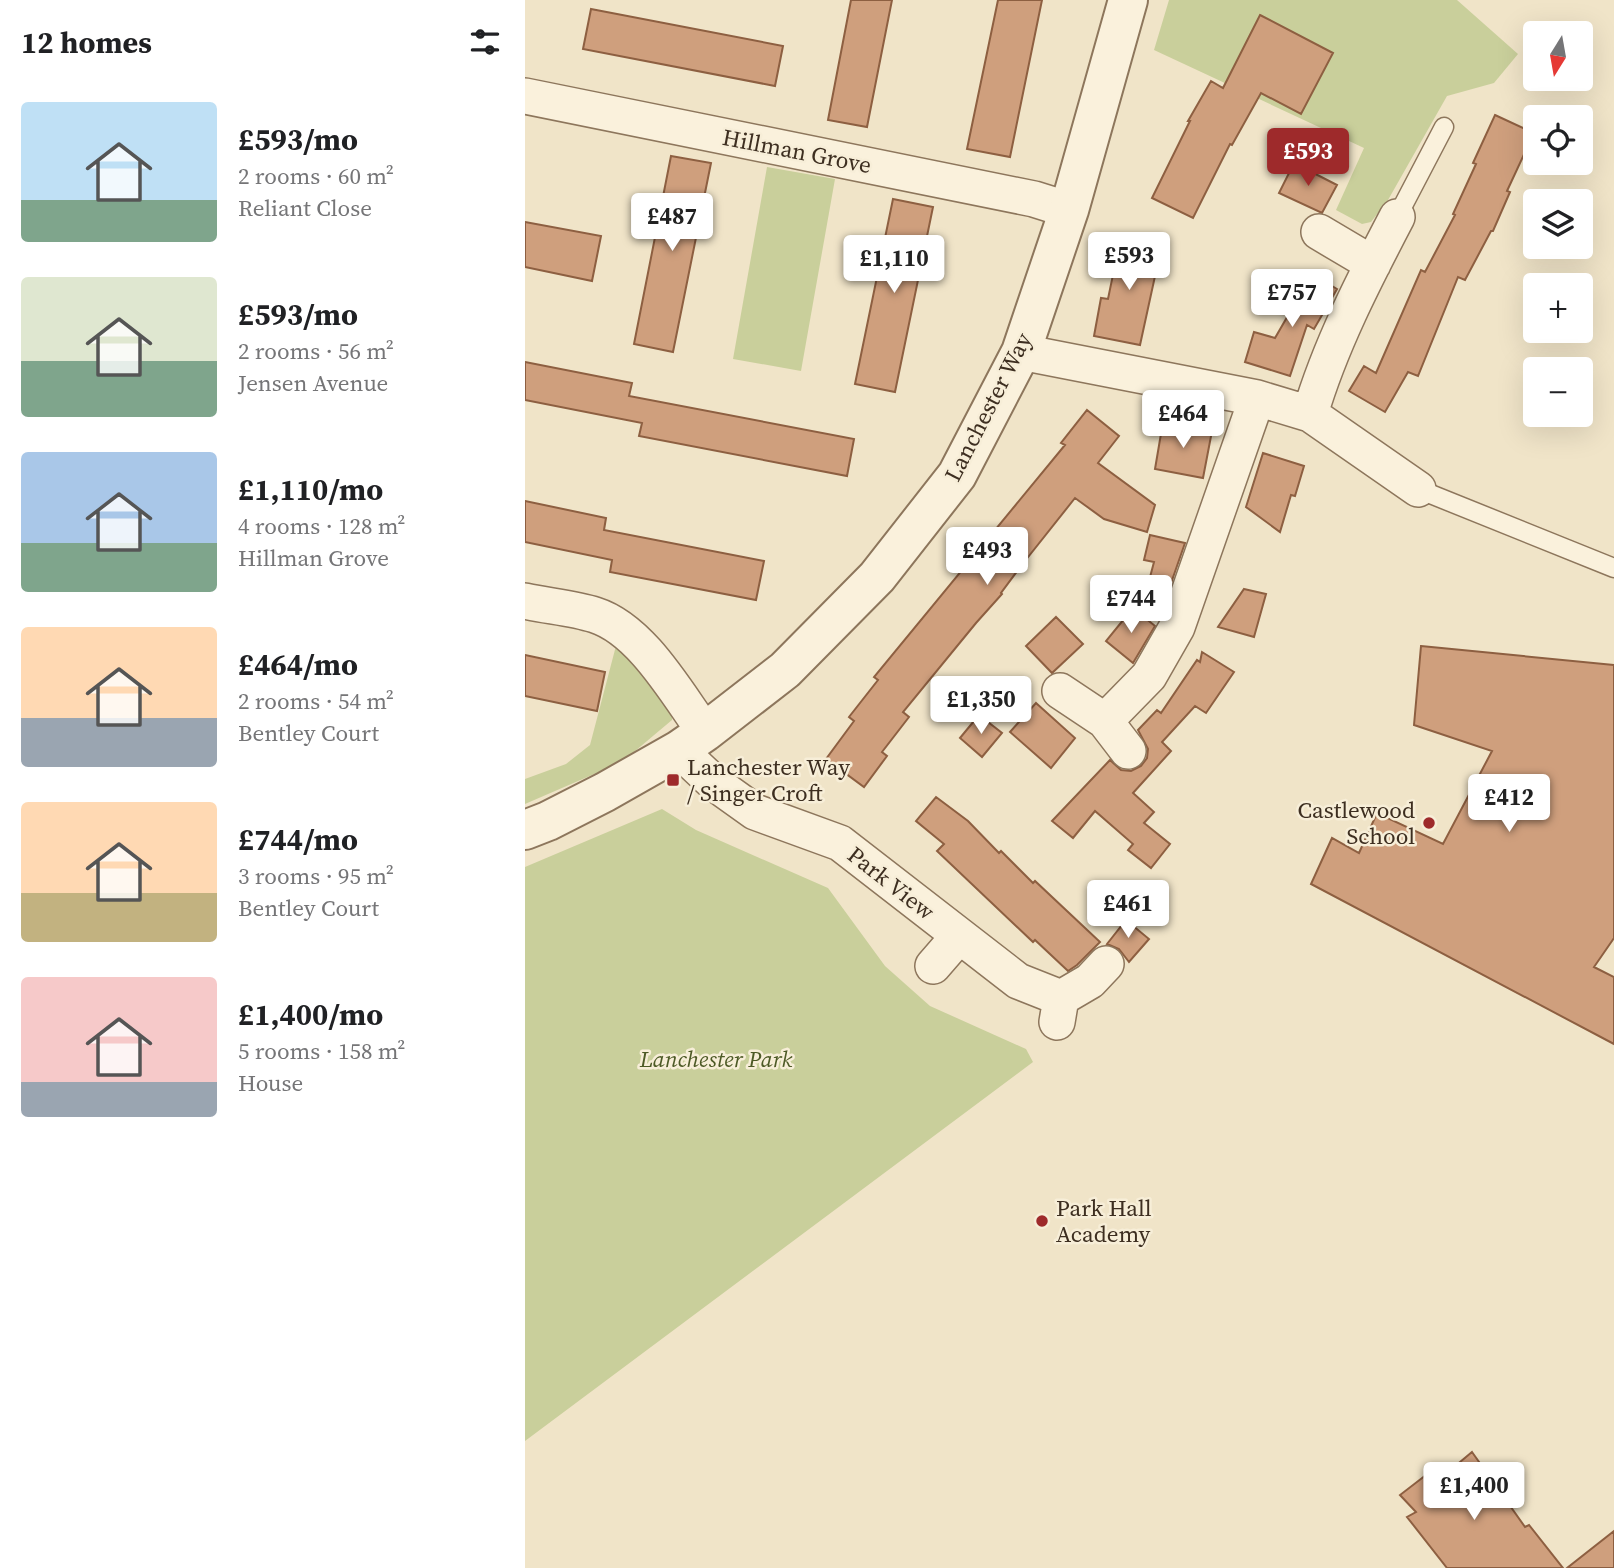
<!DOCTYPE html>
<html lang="en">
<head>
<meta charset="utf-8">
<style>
	:root { --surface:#fff; --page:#f2f2f2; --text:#202124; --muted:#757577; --accent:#9e2a2b }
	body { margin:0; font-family:"Source Serif 4",serif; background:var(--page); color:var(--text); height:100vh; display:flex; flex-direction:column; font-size:26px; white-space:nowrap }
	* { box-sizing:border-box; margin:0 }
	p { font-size:23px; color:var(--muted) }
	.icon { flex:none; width:38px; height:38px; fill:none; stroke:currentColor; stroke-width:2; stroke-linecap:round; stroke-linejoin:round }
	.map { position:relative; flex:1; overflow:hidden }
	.side { display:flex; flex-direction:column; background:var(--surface); width:525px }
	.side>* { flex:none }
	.needle { width:46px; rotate:191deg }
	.fabs { position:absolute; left:998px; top:21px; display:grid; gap:14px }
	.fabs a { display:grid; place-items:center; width:70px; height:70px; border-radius:7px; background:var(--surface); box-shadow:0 7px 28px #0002; font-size:35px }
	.price { position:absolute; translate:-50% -60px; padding:0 16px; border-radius:7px; background:#fff; color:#222; font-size:23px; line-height:46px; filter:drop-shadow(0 2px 4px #0008) }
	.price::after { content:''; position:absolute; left:50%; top:42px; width:21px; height:16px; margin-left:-10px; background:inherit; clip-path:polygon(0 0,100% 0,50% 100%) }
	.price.current { background:var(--accent); color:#fff }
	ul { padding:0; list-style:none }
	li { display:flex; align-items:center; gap:21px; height:175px; padding:0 21px }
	li span { display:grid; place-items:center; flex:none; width:196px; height:140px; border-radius:7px; color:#555 }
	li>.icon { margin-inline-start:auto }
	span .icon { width:84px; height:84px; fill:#fffc; stroke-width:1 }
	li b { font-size:30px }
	h2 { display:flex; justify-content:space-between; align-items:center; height:84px; padding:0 21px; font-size:30px }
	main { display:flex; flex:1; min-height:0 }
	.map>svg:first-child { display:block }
</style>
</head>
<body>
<main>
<section class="side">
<h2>12 homes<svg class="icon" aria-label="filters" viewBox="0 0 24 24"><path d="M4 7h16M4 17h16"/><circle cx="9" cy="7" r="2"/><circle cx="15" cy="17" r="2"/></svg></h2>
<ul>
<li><span style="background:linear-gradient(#bfe0f5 70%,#7fa58c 0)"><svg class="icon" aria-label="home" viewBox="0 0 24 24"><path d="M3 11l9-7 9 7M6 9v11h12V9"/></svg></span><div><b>£593/mo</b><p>2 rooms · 60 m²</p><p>Reliant Close</p></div></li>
<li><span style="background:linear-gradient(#dfe7d0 60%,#7fa58c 0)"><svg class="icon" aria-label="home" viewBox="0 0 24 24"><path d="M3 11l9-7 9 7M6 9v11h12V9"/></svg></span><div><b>£593/mo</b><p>2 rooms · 56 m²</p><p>Jensen Avenue</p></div></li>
<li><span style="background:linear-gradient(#a9c7e8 65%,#7fa58c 0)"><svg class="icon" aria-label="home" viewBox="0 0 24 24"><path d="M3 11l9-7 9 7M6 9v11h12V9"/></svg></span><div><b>£1,110/mo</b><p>4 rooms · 128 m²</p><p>Hillman Grove</p></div></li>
<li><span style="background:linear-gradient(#ffd9b3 65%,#9aa5b1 0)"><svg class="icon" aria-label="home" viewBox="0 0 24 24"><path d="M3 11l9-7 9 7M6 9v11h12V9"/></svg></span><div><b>£464/mo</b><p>2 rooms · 54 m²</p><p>Bentley Court</p></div></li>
<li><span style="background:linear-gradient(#ffd9b3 65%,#c2b280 0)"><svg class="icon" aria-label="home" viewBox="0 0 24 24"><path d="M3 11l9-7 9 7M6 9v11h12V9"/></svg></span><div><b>£744/mo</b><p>3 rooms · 95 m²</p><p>Bentley Court</p></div></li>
<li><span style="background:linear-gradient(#f6c9c9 75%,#9aa5b1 0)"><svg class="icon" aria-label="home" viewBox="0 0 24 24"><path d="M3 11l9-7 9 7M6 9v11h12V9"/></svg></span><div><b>£1,400/mo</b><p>5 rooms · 158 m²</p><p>House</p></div></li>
</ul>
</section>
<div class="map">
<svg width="1089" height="1568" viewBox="0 0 1089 1568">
	<rect width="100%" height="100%" fill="#f0e4c8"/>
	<!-- green -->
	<path fill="#c9cf9b" d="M644,0H932L993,54L969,83L922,96L863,200L846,222L837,224L811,210L839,148L629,50Z
		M242,167L310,179L276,371L208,359Z
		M92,642L147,708V720L97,762L0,804V779L41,764L65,745Z
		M137,809L171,830L303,888L360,966L405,1006L501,1049L508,1062L0,1441V867Z"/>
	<!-- building -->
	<path fill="#cf9f7d" stroke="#8d5f41" stroke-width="2" d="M326,0H367L342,127L303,120Z
		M473,0H517L485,157L442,149Z
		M66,9L258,46L250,86L58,49Z
		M735,15L808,53L776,114L736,93L707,145L705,144L668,218L627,198L665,121H663L686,81L698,88Z
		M970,115L1009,133L982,191L985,192L968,231H966L940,280L933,277L893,376L883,372L860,412L824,391L839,366L851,373L896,270L900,272L930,215L928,214L951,164L948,163Z
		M146,156L186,163L148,352L109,344Z
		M769,163L812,185L797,213L754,193Z
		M368,199L408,207L370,392L330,384Z
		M0,222L76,236L67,281L0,267Z
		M596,236L637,244L615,345L569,336L576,298L583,299Z
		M787,274L812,289L789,329L782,325L765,376L720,362L729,332L750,338Z
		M0,362L107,383L104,396L329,439L322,476L114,436L117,423L0,400Z
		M562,410L594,436L573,463L630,505L622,532L579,519L550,498L496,566L476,593L477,594L451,623L378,712L384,717L357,752L362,756L339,787L301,759L329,721L324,717L353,680L349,677L540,445L536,443Z
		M638,422L687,431L678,478L630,469Z
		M738,453L779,466L770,496L766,495L755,532L721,507Z
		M0,501L81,518L79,530L239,561L231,600L85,572L87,560L0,542Z
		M625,535L660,543L645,586L624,581L629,562L619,560Z
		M719,589L741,594L729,637L693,627Z
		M608,608L630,626L608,663L581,641Z
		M531,617L558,644L527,673L501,646Z
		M896,646L1089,665V938L1069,967L1089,977V1044L786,884L807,838L834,853L852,813L918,844L967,751L889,725Z
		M677,652L709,672L681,713L670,706L637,742L646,751L608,793L629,812L619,823L645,844L626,868L603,850L608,844L570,811L548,838L527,821L585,760L596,770L606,771L616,766L622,758L623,749L613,730L632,710L636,713L672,660L675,662Z
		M0,655L80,672L72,711L0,696Z
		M511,703L550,738L526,768L485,732Z
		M454,715L477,733L457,757L435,738Z
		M411,797L443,821L474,853L476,851L508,883L510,881L575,942L552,965L543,971L510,940L508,942L412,851L419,844L391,821Z
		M601,920L624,939L604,962L594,949L582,944Z
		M947,1452L1000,1527L1004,1525L1038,1568H922L882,1517L891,1512L875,1495L901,1475L910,1483Z
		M1089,1531V1568H1042Z"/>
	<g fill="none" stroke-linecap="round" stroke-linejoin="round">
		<defs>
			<path id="service" d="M872,217L919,127
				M893,489L1089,568"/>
			<path id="minor" d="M0,96L509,199L544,210
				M794,232L848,264
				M496,352L732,398L785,414L893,489
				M785,414C805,346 839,280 872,217
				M0,601C22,606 49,608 70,615C117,630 152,694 180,732
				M535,691L580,721
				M154,750L188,782L230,812L315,843L493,981L536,998
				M603,751L580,721L624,676L652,627L732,398
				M408,966L434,936
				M532,1022L536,998L565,981L581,964"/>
			<path id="tertiary" d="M0,830L23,821L80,792L154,750L180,732L260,670L352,577L432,475L496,352L544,210L603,0"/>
		</defs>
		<!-- service casing -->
		<use href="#service" stroke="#8d765c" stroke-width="21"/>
		<!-- minor casing -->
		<use href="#minor" stroke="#8d765c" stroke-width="38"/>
		<!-- tertiary casing -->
		<use href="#tertiary" stroke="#8d765c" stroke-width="42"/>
		<!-- service -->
		<use href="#service" stroke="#faf1dc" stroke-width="18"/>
		<!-- minor -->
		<use href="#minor" stroke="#faf1dc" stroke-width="35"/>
		<!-- tertiary -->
		<use href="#tertiary" stroke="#faf1dc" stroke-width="38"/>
	</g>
	<!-- markers -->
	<g fill="#9e2a2b" stroke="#f7eed8" stroke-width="2.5">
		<rect x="141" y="773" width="14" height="14" rx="3.5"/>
		<circle cx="904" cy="823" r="7"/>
		<circle cx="517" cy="1221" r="7"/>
	</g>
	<g text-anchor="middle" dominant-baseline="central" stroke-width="5" stroke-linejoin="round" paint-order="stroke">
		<!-- street labels -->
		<g font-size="23" fill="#3d2e20" stroke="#f7eed8">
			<text transform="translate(272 151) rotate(11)">Hillman Grove</text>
			<text transform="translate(463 407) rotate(-63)">Lanchester Way</text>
			<text transform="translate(366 883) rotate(38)">Park View</text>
		</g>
		<!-- poi labels -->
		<g font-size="23" fill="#3d2e20" stroke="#f7eed8" text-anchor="start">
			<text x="162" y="767">Lanchester Way<tspan x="162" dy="26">/ Singer Croft</tspan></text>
			<text x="890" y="810" text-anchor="end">Castlewood<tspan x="890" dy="26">School</tspan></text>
			<text x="531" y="1208">Park Hall<tspan x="531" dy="26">Academy</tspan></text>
		</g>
		<!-- park labels -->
		<g font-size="23" font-style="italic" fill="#4d5a26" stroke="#f7eed8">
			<text x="191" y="1059">Lanchester Park</text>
		</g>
	</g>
</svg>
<div class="fabs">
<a><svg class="needle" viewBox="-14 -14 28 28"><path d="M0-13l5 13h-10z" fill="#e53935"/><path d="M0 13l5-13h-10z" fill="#757577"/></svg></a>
<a><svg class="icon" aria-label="locate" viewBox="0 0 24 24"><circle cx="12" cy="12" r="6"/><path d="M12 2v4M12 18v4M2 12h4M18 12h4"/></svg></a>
<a><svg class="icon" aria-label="layers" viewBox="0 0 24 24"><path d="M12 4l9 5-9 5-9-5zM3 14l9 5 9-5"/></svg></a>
<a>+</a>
<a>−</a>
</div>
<b class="price current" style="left:783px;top:188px">£593</b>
<b class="price" style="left:147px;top:253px">£487</b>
<b class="price" style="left:604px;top:292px">£593</b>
<b class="price" style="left:369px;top:295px">£1,110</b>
<b class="price" style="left:767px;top:329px">£757</b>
<b class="price" style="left:658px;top:450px">£464</b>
<b class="price" style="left:462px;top:587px">£493</b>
<b class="price" style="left:606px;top:635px">£744</b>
<b class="price" style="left:456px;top:736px">£1,350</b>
<b class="price" style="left:984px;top:834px">£412</b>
<b class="price" style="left:603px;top:940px">£461</b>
<b class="price" style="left:949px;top:1522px">£1,400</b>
</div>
</main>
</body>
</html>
